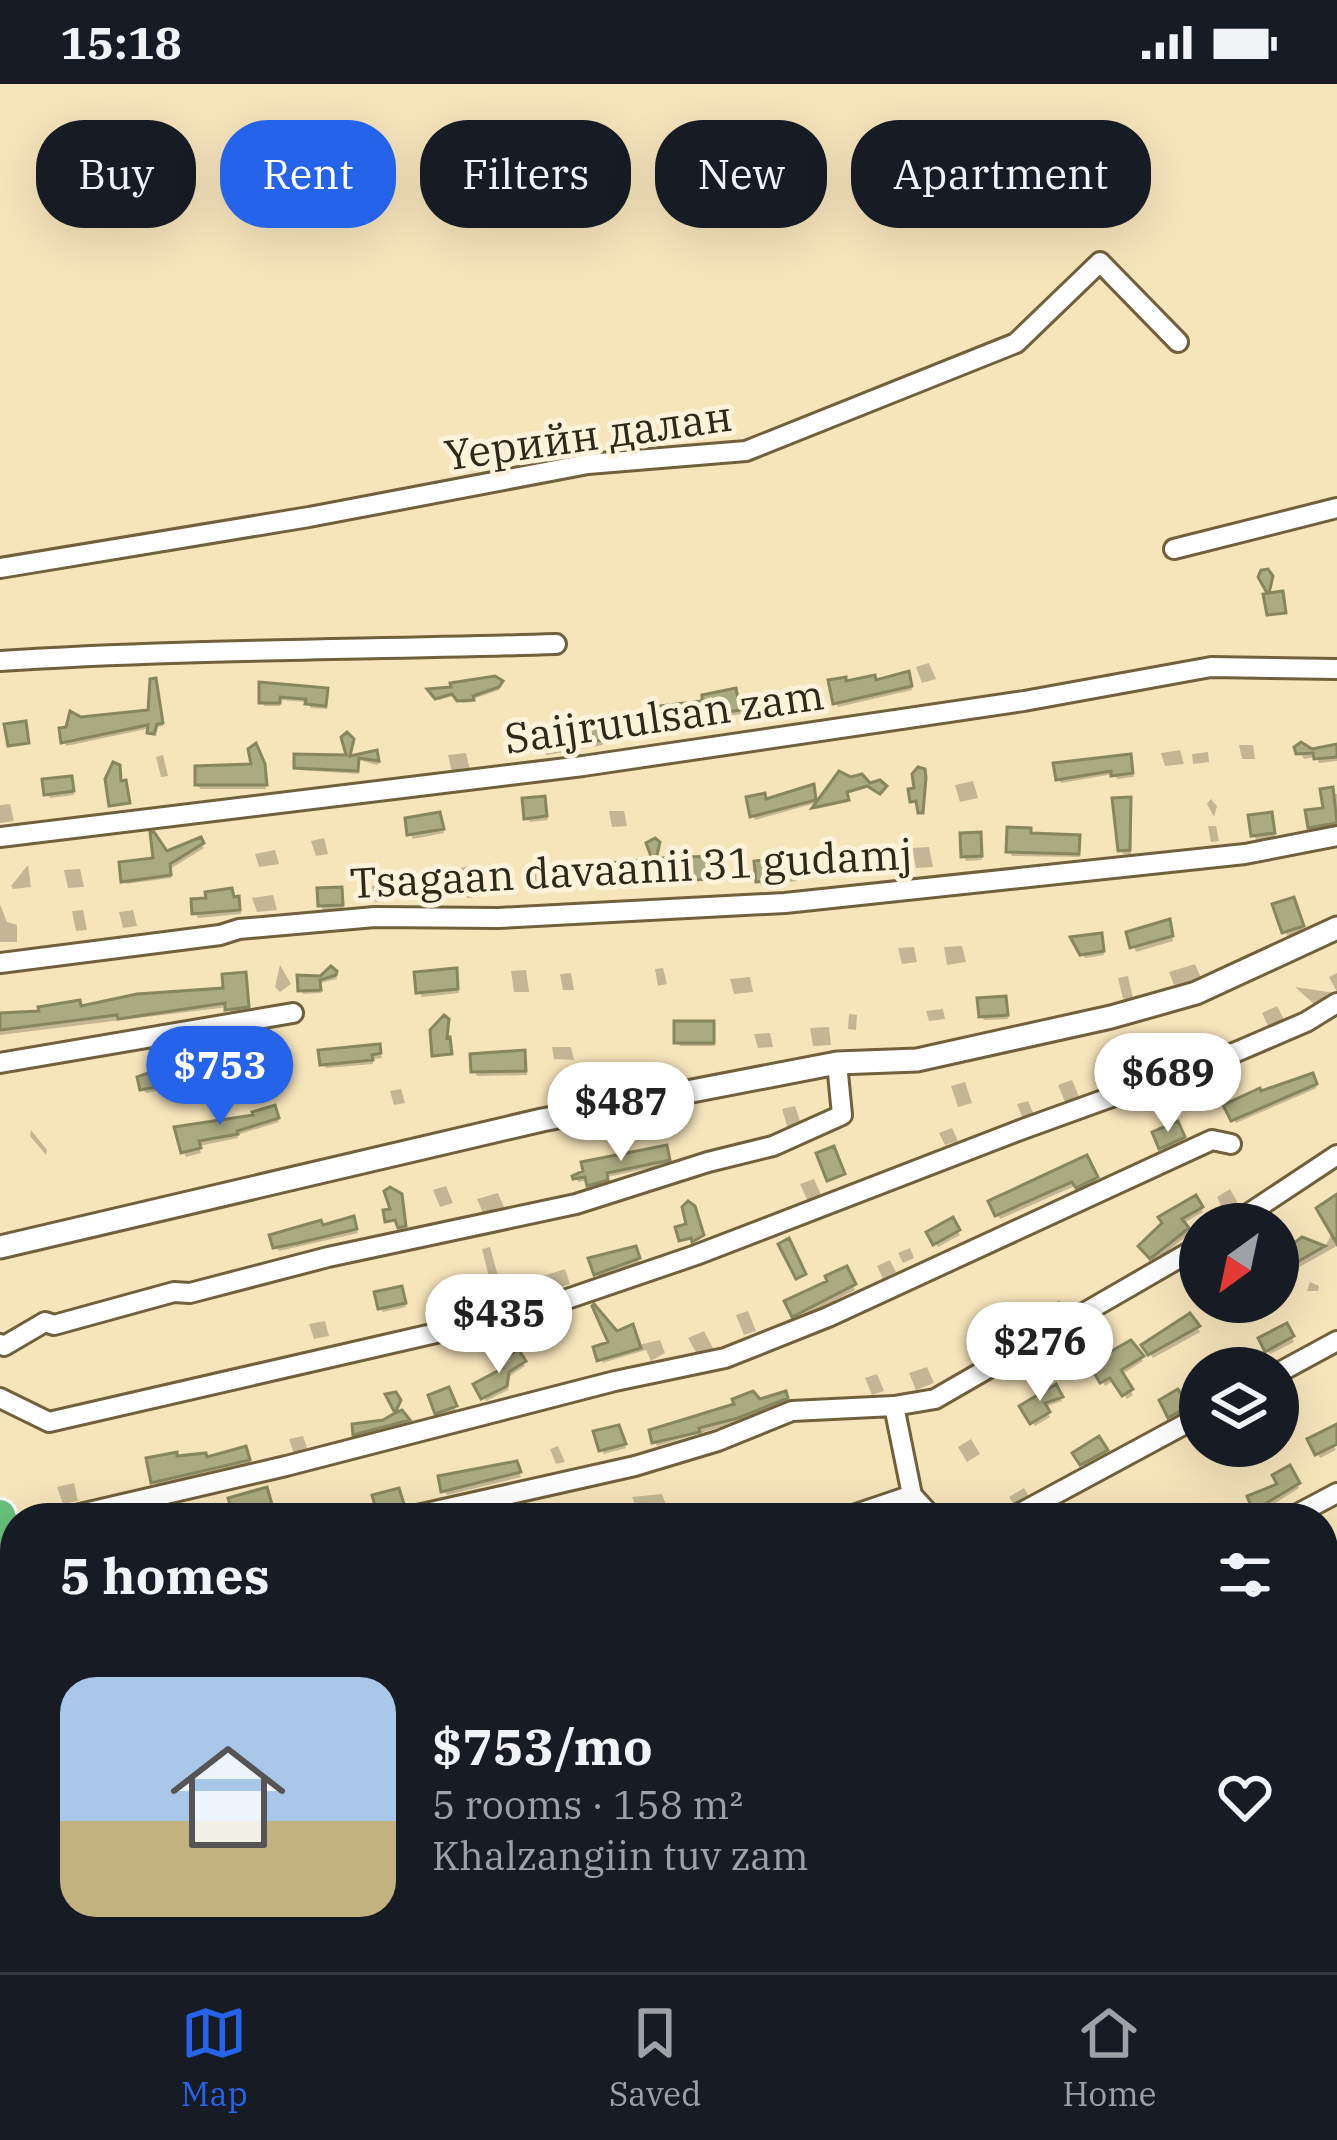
<!DOCTYPE html>
<html lang="en">
<head>
<meta charset="utf-8">
<style>
	:root { --surface:#171b24; --page:#20242c; --text:#f1f3f6; --muted:#9ea1a6; --line:#363941; --accent:#2563eb }
	body { margin:0; font-family:"IBM Plex Serif",serif; background:var(--page); color:var(--text); height:100vh; display:flex; flex-direction:column; font-size:45px; white-space:nowrap }
	* { box-sizing:border-box; margin:0 }
	p { font-size:39px; color:var(--muted) }
	.icon { flex:none; width:66px; height:66px; fill:none; stroke:currentColor; stroke-width:2; stroke-linecap:round; stroke-linejoin:round }
	.map { position:relative; flex:1; overflow:hidden }
	.drawer { position:absolute; left:0px; top:1419px; width:1338px; height:471px; display:flex; flex-direction:column; background:var(--surface); border-radius:48px 48px 0 0; box-shadow:0 12px 48px #0002 }
	.drawer>* { flex:none }
	.guide { position:absolute; left:36px; top:36px; width:1266px; height:108px; display:flex; gap:24px }
	.needle { width:78px; rotate:213deg }
	.controls { position:absolute; left:1179px; top:1119px; display:grid; gap:24px }
	.controls a { display:grid; place-items:center; width:120px; height:120px; border-radius:50%; background:var(--surface); box-shadow:0 12px 48px #0002; font-size:60px }
	.price { position:absolute; translate:-50% -102px; padding:0 27px; border-radius:42px; background:#fff; color:#222; font-size:39px; line-height:78px; filter:drop-shadow(0 3px 6px #0008) }
	.price::after { content:''; position:absolute; left:50%; top:72px; width:36px; height:27px; margin-left:-18px; background:inherit; clip-path:polygon(0 0,100% 0,50% 100%) }
	.price.selected { background:var(--accent); color:#fff }
	ul { padding:0; list-style:none }
	li { display:flex; align-items:center; gap:36px; height:300px; padding:0 60px }
	li+li { border-top:3px solid var(--line) }
	li span { display:grid; place-items:center; flex:none; width:336px; height:240px; border-radius:36px; color:#555 }
	li>.icon { margin-inline-start:auto }
	span .icon { width:144px; height:144px; fill:#fffc; stroke-width:1 }
	li b { font-size:51px }
	h2 { display:flex; justify-content:space-between; align-items:center; height:144px; padding:0 60px; font-size:51px }
	.pill { padding:0 42px; border-radius:48px; background:var(--surface); box-shadow:0 12px 48px #0002; font-size:42px; line-height:108px }
	.pill.selected { background:var(--accent); color:#fff }
	.status { display:flex; justify-content:space-between; align-items:center; height:84px; padding:0 60px; background:var(--surface); direction:ltr }
	.status svg { height:33px; fill:currentColor }
	.dock { display:flex; justify-content:space-around; align-items:center; height:168px; border-top:3px solid var(--line); background:var(--surface); font-size:33px; color:var(--muted) }
	.dock a { display:grid; justify-items:center; gap:6px }
	.dock .selected { color:var(--accent) }
	.map>svg:first-child { display:block }
</style>
</head>
<body>
<div class="status"><b>15:18</b><svg viewBox="0 0 49 12"><path d="M0 12V9h3v3zM5 12V6h3v6zM10 12V3h3v9zM15 12V0h3v12zM26 1h20v11H26zM47 4h2v5h-2z"/></svg></div>
<div class="map">
<svg width="1337" height="1888" viewBox="0 0 1337 1888">
	<rect width="100%" height="100%" fill="#f6e4bb"/>
	<!-- shadow -->
	<path fill="#0003" d="M929,579L936,595L922,599L916,583Z
		M910,595L912,606L838,623L836,619L846,600Z
		M500,599L499,606L473,615V618L462,619L456,611L439,616L432,607Z
		M157,602L163,642L158,643L156,653L151,644L66,662L62,647L80,636L151,629Z
		M262,602L326,607L327,625L311,624L307,618L280,616V622H264Z
		M737,612L741,630L659,643L657,639Z
		M600,644L603,661L547,671L544,666Z
		M352,656L351,675L373,669L381,677L377,681L359,676V690L299,686L297,683L350,674Z
		M1239,661H1253L1255,675H1242Z
		M1337,663V677L1319,679L1316,673L1304,675L1298,664L1312,668Z
		M1180,666L1184,680L1165,682L1161,669Z
		M257,667L266,705H200L198,700L254,683Z
		M1208,668L1209,678L1193,680L1192,670Z
		M466,669L470,686L452,688L448,671Z
		M163,671L168,692L161,693L156,673Z
		M1132,677L1134,693L1117,695L1114,690L1061,699L1059,695Z
		M840,691L869,702H883L884,709L871,703L846,710L848,718L816,725Z
		M973,697L978,714L960,718L955,701Z
		M73,699L74,711L50,714L47,710Z
		M815,707L816,719L755,736L753,732L767,718Z
		M1333,710H1337V743L1313,747L1310,743L1326,726Z
		M543,715L548,736L530,738L527,734Z
		M1211,715L1217,722L1214,733L1207,720Z
		M1130,716L1131,770H1123L1121,766Z
		M10,720L14,737L0,739V721Z
		M609,727H624L627,742L612,743Z
		M441,735L444,749L413,755L410,750Z
		M1273,735L1275,753L1256,756L1254,751Z
		M1208,742H1216L1219,757L1211,758Z
		M979,751L982,776L966,777L964,772Z
		M324,754L328,770L316,772L311,757Z
		M1078,754L1080,773L1012,772L1009,767Z
		M199,756L204,764L170,785L171,794L126,800L124,797L165,771Z
		M650,760H658L660,765L657,778L663,781L664,795L615,801L613,797L629,785L656,778Z
		M929,763L933,783L916,784L912,764Z
		M275,766L279,780L259,783L255,770Z
		M871,774L874,788L860,789L857,775Z
		M793,776L798,797L761,801L759,797Z
		M585,779L589,801L581,802L576,780Z
		M502,780L499,793L488,791Z
		M28,781L31,803L13,805L11,802Z
		M468,782L475,813L467,814L461,784Z
		M80,785L84,803L68,804L64,786Z
		M543,788L547,801L530,803L526,790Z
		M409,794L415,797L417,805L399,809Z
		M384,801L388,816L375,818L372,802Z
		M340,806L343,825L323,826L321,822Z
		M273,811L277,826L257,828L252,814Z
		M234,816L240,820L241,830L198,834L195,829Z
		M0,820L7,838L17,841V858H0Z
		M1295,821L1304,847L1287,852L1276,822Z
		M83,826L87,846L76,847L72,827Z
		M133,826L137,842L123,844L119,828Z
		M1171,843L1173,857L1136,868L1130,850Z
		M1075,855L1102,857L1104,871L1085,874Z
		M962,862L966,878L947,881L944,863Z
		M914,863L917,878L902,880L898,864Z
		M1195,880L1201,894L1174,901L1169,888Z
		M280,881L291,900L280,908L275,903Z
		M663,884L667,900L658,902L655,885Z
		M526,886L529,908H514L511,887Z
		M455,887L459,909L422,913L419,908Z
		M335,889L337,895L320,899L321,909L303,910L301,906Z
		M571,889L574,906H563L560,890Z
		M1337,889V908L1329,893Z
		M244,891L250,927L231,929L228,923L0,951V933L226,906Z
		M1128,892L1133,914L1123,915L1118,894Z
		M750,893L753,908L734,910L730,895Z
		M1295,903L1335,909L1314,920Z
		M1005,915L1008,935L984,936L982,932Z
		M1277,922L1285,937L1269,944L1262,929Z
		M943,925L945,935L929,937L926,927Z
		M849,930L857,931L856,946L848,945Z
		M712,940L715,962H680L677,958Z
		M829,943L831,961L813,962L810,944Z
		M770,949L773,963L758,964L754,950Z
		M378,963L382,974L373,975V980L326,984L323,980Z
		M552,963H571L574,976L554,975Z
		M1183,967L1187,976L1170,982L1165,973Z
		M523,969L527,991L477,992L474,987Z
		M243,985L247,998L235,1000L231,987Z
		M174,988L177,1003L146,1009L143,1005Z
		M220,991L221,1001L187,1006L184,1002Z
		M1312,992L1317,1004L1236,1039L1227,1022Z
		M1072,996L1080,1015L1066,1020L1058,1001Z
		M965,998L972,1019L958,1023L951,1002Z
		M401,1005L405,1019L394,1021L390,1007Z
		M1028,1017L1034,1031L1023,1035L1017,1020Z
		M795,1022L801,1040L788,1045L782,1025Z
		M276,1028L279,1038L237,1051L238,1054L199,1062L201,1069L186,1073L184,1068L178,1045Z
		M1177,1041L1185,1059L1165,1068L1156,1050Z
		M952,1044L958,1057L945,1061L939,1049Z
		M31,1046L47,1066L46,1071L30,1052Z
		M668,1068L670,1080L607,1093L608,1100L592,1105L589,1096L578,1098L576,1094Z
		M1086,1075L1098,1099L1081,1107L1077,1101L1000,1135L992,1118Z
		M814,1095L822,1113L808,1118L800,1100Z
		M446,1102L453,1119L440,1123L433,1106Z
		M1230,1105L1239,1121L1225,1129L1217,1113Z
		M498,1109L504,1123L483,1129L477,1115Z
		M1195,1115L1203,1128L1182,1140L1189,1150L1154,1178L1144,1166Z
		M1337,1118V1162L1285,1191L1278,1174L1303,1157L1324,1165L1333,1147Z
		M952,1137L960,1151L938,1163L930,1149Z
		M355,1140L358,1149L279,1167L276,1163L323,1144Z
		M490,1163L498,1192L489,1193L482,1165Z
		M910,1164L914,1174L903,1179L898,1169Z
		M637,1170L640,1179L599,1194L592,1176Z
		M890,1176L896,1188L883,1195L877,1182Z
		M565,1185L570,1200L546,1208L540,1193Z
		M845,1186L855,1206L797,1236L788,1218L831,1198Z
		M1310,1198L1319,1202L1318,1207H1307Z
		M403,1210L406,1223L383,1228L380,1224Z
		M1059,1216L1067,1229L1052,1237L1045,1225Z
		M748,1227L756,1247L744,1251L736,1231Z
		M1190,1233L1200,1248L1153,1274L1145,1262Z
		M992,1234L1003,1254L989,1261L978,1241Z
		M325,1237L329,1252L314,1255L309,1240Z
		M1286,1243L1294,1258L1270,1270L1262,1255Z
		M704,1247L714,1266L697,1270L688,1254Z
		M616,1250L638,1261L660,1256L665,1269L651,1277L646,1266L602,1279Z
		M1131,1260L1143,1277L1121,1291L1133,1311L1127,1315L1115,1296L1105,1302L1097,1288Z
		M1228,1266L1241,1284H1224L1220,1277L1217,1273Z
		M517,1269L525,1282L510,1292L508,1306L486,1317L477,1301L507,1285Z
		M927,1283L934,1299L916,1306L909,1289Z
		M877,1290L884,1307L872,1311L865,1294Z
		M1055,1304L1062,1317L1044,1323L1050,1333L1035,1342L1023,1323Z
		M1177,1309L1188,1328L1173,1336L1163,1317Z
		M785,1310L788,1318L741,1337L657,1362L655,1358L738,1322Z
		M450,1311L456,1327L440,1333L437,1328Z
		M401,1330L409,1340L358,1353L356,1350Z
		M620,1349L626,1364L604,1370L602,1366Z
		M1326,1349L1336,1366L1320,1374L1311,1357Z
		M303,1352L308,1367L294,1370L289,1355Z
		M971,1355L980,1370L967,1378L958,1363Z
		M1098,1356L1108,1372L1085,1384L1076,1370Z
		M558,1362L565,1378L556,1380L550,1365Z
		M248,1372L252,1383L158,1405L154,1398L177,1375Z
		M518,1384L521,1393L447,1411L444,1407Z
		M1289,1385L1299,1404L1258,1430L1251,1414L1281,1402Z
		M74,1399L78,1417L63,1420L57,1403Z
		M1024,1404L1030,1414L1015,1422L1009,1413Z
		M662,1410L667,1424L652,1427L649,1421L636,1423L632,1413Z
		M400,1411L404,1425L382,1432L380,1427Z
		M578,1422L583,1430V1434H577L572,1423Z
		M337,1423L341,1434H307L311,1430Z
		M15,1835V1855L8,1859L0,1844Z
		M90,1875H106L112,1888H95Z"/>
	<!-- building -->
	<path fill="#abab81" stroke="#87865e" stroke-width="3" d="M1268,485L1273,492L1269,509L1283,507L1286,529L1267,531L1263,510L1267,509L1258,493L1261,486Z
		M909,587L912,602L833,620L828,596L846,593V597L875,591L876,596Z
		M495,592L503,597L499,603L473,612L474,616L457,617L452,610L435,615L427,605L451,603L450,599Z
		M156,594L163,639L157,640L154,650L147,649L148,641L61,659L59,644L66,643L70,627L81,633L148,626L150,595Z
		M259,598L328,604L326,622L305,620L306,615L280,613V619H259Z
		M736,604L740,626L654,640L651,623L702,617V611Z
		M26,637L29,659L8,662L4,640Z
		M599,637L602,656L541,667L537,648Z
		M347,648L354,655L350,672L377,666L379,677L359,674L358,687L294,684V670L346,671L341,653Z
		M1301,658L1312,665L1337,660V673L1314,675L1313,669L1296,670L1294,663Z
		M256,659L265,680L267,701H195V682L251,680L248,665Z
		M1131,670L1133,689L1111,692V687L1056,696L1053,679Z
		M113,678L120,681L121,697L126,696L130,719L109,722L105,695Z
		M918,683L925,685L926,694L923,729H918L916,717L910,718L908,705L914,704L912,690Z
		M839,687L851,693L862,690L870,699L880,696L887,702L880,710L867,702L847,708L849,716L812,724Z
		M72,692L74,707L44,711L42,695Z
		M814,700L816,716L750,733L746,713L765,709L766,715Z
		M1333,703L1337,739L1308,744L1305,726L1323,724L1320,705Z
		M545,712L547,732L524,735L522,714Z
		M1131,713L1130,766L1118,767L1112,714Z
		M440,728L444,745L407,751L405,734Z
		M1272,728L1275,749L1251,752L1248,731Z
		M1007,743L1031,744V749L1080,751L1079,770L1006,768Z
		M150,748H154L167,767L201,753L204,759L170,780L171,791L121,798L119,778L153,774Z
		M981,748L982,772L961,773L960,749Z
		M655,754L660,758L656,775L663,774V791L610,798L609,779L628,777V782L632,777L652,775L646,759Z
		M712,772L714,795L692,796L690,773Z
		M795,773L797,793L756,798L754,777Z
		M342,803L343,821L318,822L317,804Z
		M232,804L234,813L239,812L240,826L192,830L191,815L206,814L205,808Z
		M1294,813L1304,842L1282,849L1272,820Z
		M1170,835L1173,852L1130,864L1126,848Z
		M1102,849L1104,867L1080,871L1070,853Z
		M331,882L337,887L336,891L320,896L321,906L298,907L297,891L320,892Z
		M457,884L458,905L416,909L414,888Z
		M246,888L249,923L225,926V919L118,935L117,931L0,946V929L39,927L38,923L80,916L81,922L137,910L223,904L222,890Z
		M1006,912L1008,931L979,933L977,914Z
		M444,931L449,935L447,954L450,953L452,970L432,972L430,946Z
		M674,937H714V959H674Z
		M380,960L381,969L372,971L373,976L320,981L318,966Z
		M525,966L526,987L471,988L470,970Z
		M173,980L177,999L140,1006L137,993Z
		M219,984L221,997L182,1003L179,990Z
		M1313,989L1317,1000L1231,1037L1223,1021L1260,1004L1261,1007Z
		M275,1021L279,1034L237,1047L238,1050L199,1057L201,1064L181,1069L174,1043L253,1031L252,1028Z
		M1178,1037L1185,1053L1159,1065L1152,1048Z
		M667,1061L670,1076L607,1089L608,1096L587,1102L585,1093L573,1095L572,1092L583,1087L581,1078Z
		M834,1062L845,1090L827,1097L816,1069Z
		M1087,1071L1098,1093L1076,1104L1072,1098L995,1132L988,1117Z
		M390,1103L402,1110L406,1142L398,1144L395,1136L385,1138L383,1126L390,1125L384,1107Z
		M1337,1110V1160L1316,1124Z
		M1196,1111L1203,1123L1182,1135L1189,1144L1150,1175L1138,1162L1162,1139L1158,1133Z
		M688,1117L695,1122L704,1151L692,1158L691,1154L679,1157L675,1143L686,1140L682,1123Z
		M354,1132L357,1145L298,1159L273,1164L269,1151L321,1136L323,1141Z
		M953,1133L960,1146L933,1161L926,1148Z
		M1302,1153L1325,1162L1278,1189V1171Z
		M789,1154L806,1190L796,1195L778,1160Z
		M636,1162L640,1174L594,1191L588,1174Z
		M847,1182L856,1200L792,1233L784,1217L827,1197L825,1192Z
		M402,1202L406,1219L378,1225L374,1208Z
		M594,1220L617,1247L633,1240L641,1264L597,1277L593,1263L608,1258L592,1222Z
		M1190,1229L1200,1242L1148,1271L1141,1261Z
		M993,1230L1003,1248L984,1258L974,1240Z
		M1287,1239L1294,1252L1265,1268L1258,1254Z
		M1131,1256L1144,1272L1121,1286L1133,1305L1122,1312L1110,1294L1100,1299L1093,1287L1099,1284L1094,1277Z
		M518,1265L526,1277L509,1288L507,1302L481,1315L473,1300L503,1284L499,1278Z
		M1056,1300L1063,1313L1045,1319L1050,1328L1030,1340L1019,1322Z
		M449,1303L457,1322L435,1330L428,1311Z
		M1178,1305L1189,1322L1168,1334L1159,1316Z
		M753,1307L760,1315L786,1307L788,1314L738,1334L699,1344L700,1348L652,1359L649,1346L734,1320L732,1315Z
		M396,1308L401,1316L395,1329L402,1326L410,1336L353,1351L352,1340L383,1336L395,1329L385,1310Z
		M1337,1340V1360L1315,1371L1307,1355Z
		M619,1341L626,1360L599,1367L593,1347Z
		M1099,1352L1108,1366L1080,1381L1072,1369Z
		M246,1362L250,1376L151,1399L146,1374L177,1368V1372L206,1369L207,1373Z
		M517,1377L521,1388L441,1408L438,1392Z
		M1290,1381L1300,1399L1253,1427L1247,1412L1277,1400L1272,1391Z
		M267,1403L276,1434H234L228,1414Z
		M399,1404L404,1420L377,1429L372,1411Z
		M226,1875H263L264,1880L219,1888L217,1877Z"/>
	<g fill="none" stroke-linecap="round" stroke-linejoin="round">
		<defs>
			<path id="minor" d="M1174,465L1337,424
				M0,484L309,433L588,380L746,367L1016,259L1100,178L1178,258
				M0,577C185,565 371,566 556,560
				M0,753L583,682L1024,617L1211,583L1337,585
				M0,879L220,851L239,845L375,833L498,834L785,819L1245,770L1337,752
				M0,979L293,929
				M1233,1140L1337,1071
				M0,1260L4,1262L45,1238L54,1241L174,1208L190,1209L328,1173L576,1120L708,1078L773,1062L842,1031L837,979
				M1278,1289L1337,1257
				M0,1314L49,1338L532,1227L696,1171L1023,1045L1236,968L1306,938L1337,919
				M894,1322L912,1411L933,1434
				M63,1434L286,1382L615,1297L725,1274L828,1233L1212,1056L1231,1060
				M404,1434L635,1382L718,1357L792,1327L894,1322L935,1315L1200,1162
				M844,1434L912,1411
				M1011,1434L1200,1332
				M1290,1434L1337,1409
				M1323,1576L1337,1567
				M0,1638L15,1645
				M0,1779L15,1769
				M183,1875L187,1888
				M0,1883L15,1873
				M411,1888L456,1875"/>
			<path id="tertiary" d="M0,1163L542,1036L837,979L917,976L1111,933L1196,909L1337,844"/>
			<path id="trunk" d="M0,1431L15,1473
				M155,1875L160,1888"/>
		</defs>
		<!-- minor casing -->
		<use href="#minor" stroke="#70603b" stroke-width="24"/>
		<!-- tertiary casing -->
		<use href="#tertiary" stroke="#70603b" stroke-width="27"/>
		<!-- trunk casing -->
		<use href="#trunk" stroke="#fff" stroke-width="36"/>
		<!-- minor -->
		<use href="#minor" stroke="#fff" stroke-width="18"/>
		<!-- tertiary -->
		<use href="#tertiary" stroke="#fff" stroke-width="21"/>
		<!-- trunk -->
		<use href="#trunk" stroke="#6ac07a" stroke-width="30"/>
	</g>
	<g text-anchor="middle" dominant-baseline="central" stroke-width="10" stroke-linejoin="round" paint-order="stroke">
		<!-- street labels -->
		<g font-size="42" fill="#2e2818" stroke="#fdf2da">
			<text transform="translate(588 351) rotate(-8)">Үерийн далан</text>
			<text transform="translate(664 632) rotate(-8)">Saijruulsan zam</text>
			<text transform="translate(631 784) rotate(-3)">Tsagaan davaanii 31 gudamj</text>
		</g>
	</g>
</svg>
<div class="controls">
<a><svg class="needle" viewBox="-14 -14 28 28"><path d="M0-13l5 13h-10z" fill="#e53935"/><path d="M0 13l5-13h-10z" fill="#9ea1a6"/></svg></a>
<a><svg class="icon" aria-label="layers" viewBox="0 0 24 24"><path d="M12 4l9 5-9 5-9-5zM3 14l9 5 9-5"/></svg></a>
</div>
<b class="price selected" style="left:220px;top:1044px">$753</b>
<b class="price" style="left:1168px;top:1051px">$689</b>
<b class="price" style="left:621px;top:1080px">$487</b>
<b class="price" style="left:499px;top:1292px">$435</b>
<b class="price" style="left:1040px;top:1320px">$276</b>
<div class="guide">
<a class="pill">Buy</a>
<a class="pill selected">Rent</a>
<a class="pill">Filters</a>
<a class="pill">New</a>
<a class="pill">Apartment</a>
</div>
<section class="drawer">
<h2>5 homes<svg class="icon" aria-label="filters" viewBox="0 0 24 24"><path d="M4 7h16M4 17h16"/><circle cx="9" cy="7" r="2"/><circle cx="15" cy="17" r="2"/></svg></h2>
<ul>
<li><span style="background:linear-gradient(#a9c7e8 60%,#c2b280 0)"><svg class="icon" aria-label="home" viewBox="0 0 24 24"><path d="M3 11l9-7 9 7M6 9v11h12V9"/></svg></span><div><b>$753/mo</b><p>5 rooms · 158 m²</p><p>Khalzangiin tuv zam</p></div><svg class="icon" aria-label="heart" viewBox="0 0 24 24"><path d="M12 20l-8-8c-3-5 5-10 8-4 3-6 11-1 8 4z"/></svg></li>
</ul>
</section>
</div>
<nav class="dock">
<a class="selected"><svg class="icon" aria-label="map" viewBox="0 0 24 24"><path d="M3 6l6-2 6 2 6-2v14l-6 2-6-2-6 2zM9 4v14M15 6v14"/></svg>Map</a>
<a><svg class="icon" aria-label="saved" viewBox="0 0 24 24"><path d="M7 4h10v16l-5-4-5 4z"/></svg>Saved</a>
<a><svg class="icon" aria-label="home" viewBox="0 0 24 24"><path d="M3 11l9-7 9 7M6 9v11h12V9"/></svg>Home</a>
</nav>
</body>
</html>
